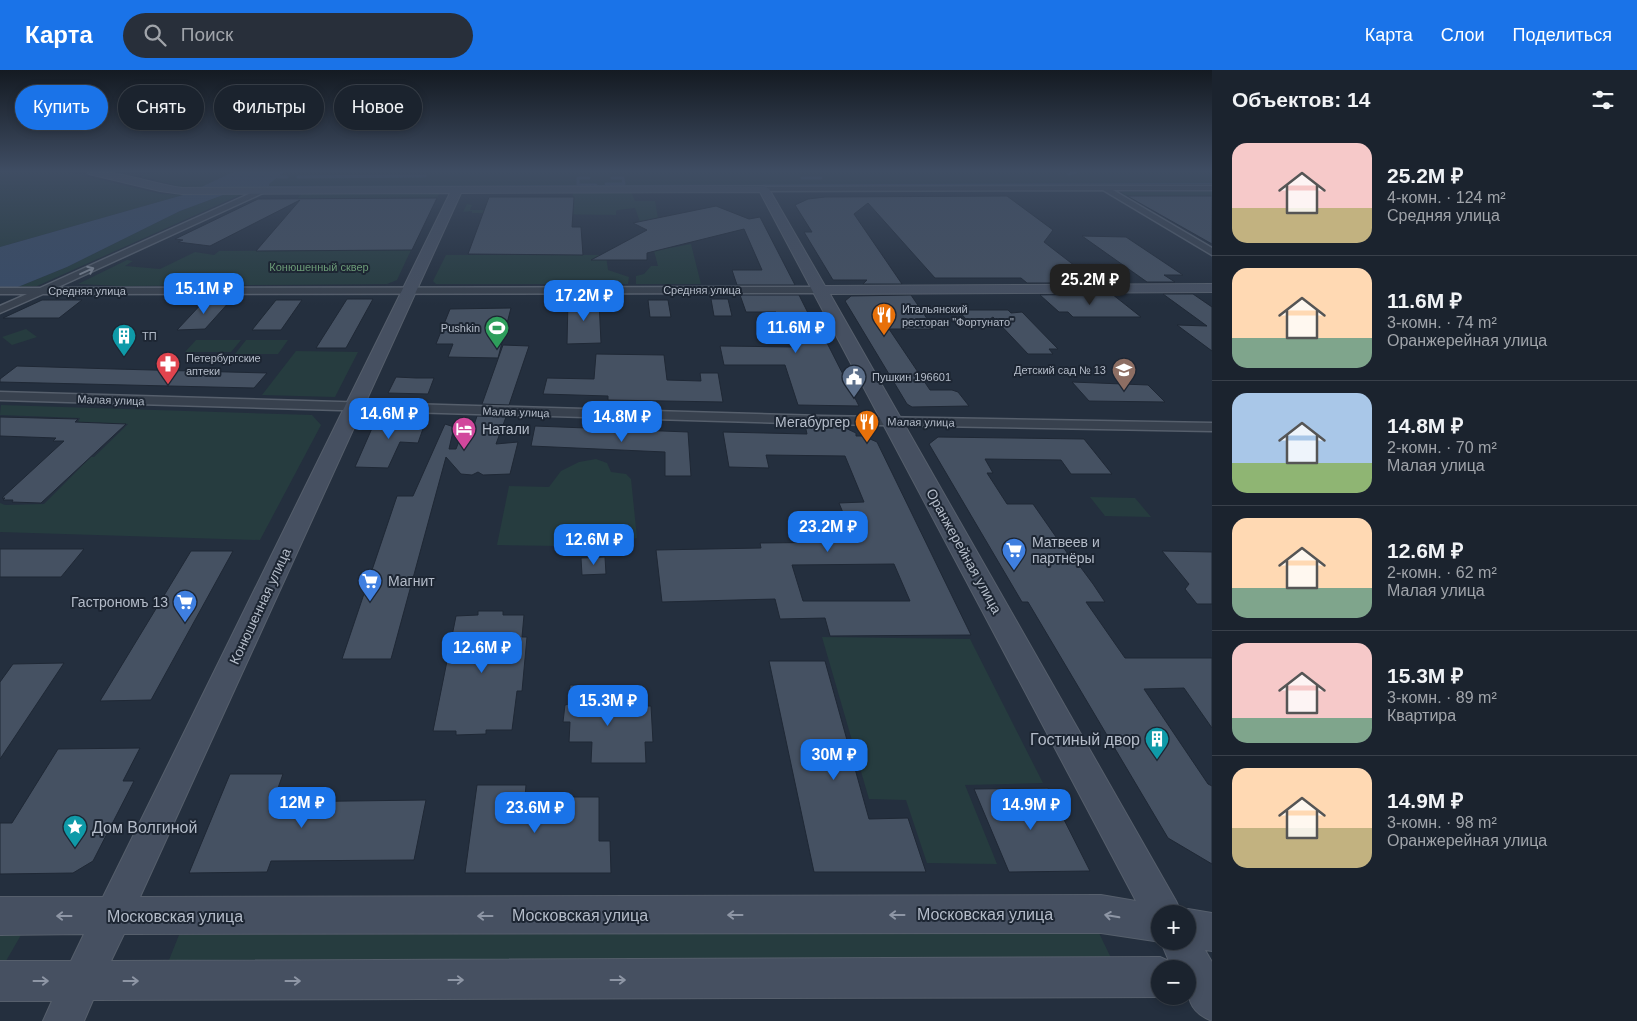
<!DOCTYPE html>
<html lang="ru">
<head>
<meta charset="utf-8">
<style>
	:root { --surface:#1b232e; --page:#282f3a; --text:#f1f3f6; --muted:#a0a4aa; --line:#39404a; --accent:#1a73e8 }
	body { margin:0; font-family:Helvetica,sans-serif; background:var(--page); color:var(--text); height:100vh; display:flex; flex-direction:column; font-size:19px; white-space:nowrap }
	* { box-sizing:border-box; margin:0 }
	p { font-size:16px; color:var(--muted) }
	.icon { flex:none; width:28px; height:28px; fill:none; stroke:currentColor; stroke-width:2; stroke-linecap:round; stroke-linejoin:round }
	.map { position:relative; flex:1; overflow:hidden }
	.details { display:flex; flex-direction:column; background:var(--surface); width:425px }
	.details>* { flex:none }
	.hud { position:absolute; left:15px; top:15px; width:475px; height:45px; display:flex; gap:10px }
	.fabs { position:absolute; left:1151px; top:835px; display:grid; gap:10px }
	.fabs a { display:grid; place-items:center; width:45px; height:45px; border-radius:50%; background:var(--surface); box-shadow:0 2px 8px #0003,0 0 0 1px var(--line); font-size:25px }
	.price { position:absolute; translate:-50% -42px; padding:0 11px; border-radius:10px; background:var(--accent); color:#fff; font-size:16px; line-height:32px; filter:drop-shadow(0 1px 2px #0008) }
	.price::after { content:''; position:absolute; left:50%; top:30px; width:15px; height:11px; margin-left:-8px; background:inherit; clip-path:polygon(0 0,100% 0,50% 100%) }
	.price.on { background:#222; color:#fff }
	ul { padding:0; list-style:none }
	li { display:flex; align-items:center; gap:15px; height:125px; padding:0 20px }
	li+li { border-top:1px solid var(--line) }
	li span { display:grid; place-items:center; flex:none; width:140px; height:100px; border-radius:15px; color:#555 }
	li>.icon { margin-inline-start:auto }
	span .icon { width:60px; height:60px; fill:#fffc; stroke-width:1 }
	li b { font-size:21px }
	h2 { display:flex; justify-content:space-between; align-items:center; height:60px; padding:0 20px; font-size:21px }
	.tag { padding:0 18px; border-radius:22px; background:var(--surface); box-shadow:0 2px 8px #0003,0 0 0 1px var(--line); font-size:18px; line-height:45px }
	.tag.on { background:var(--accent); color:#fff }
	header { display:flex; align-items:center; gap:30px; box-sizing:border-box; height:70px; padding:0 25px; background:var(--accent); color:#fff }
	header strong { font-size:24px }
	nav { display:flex; gap:28px; margin-inline-start:auto; font-size:18px }
	.search { width:350px; height:45px; background:var(--page); display:flex; align-items:center; gap:12px; box-sizing:border-box; padding:0 18px; border-radius:28px; color:var(--muted); font-size:19px }
	main { display:flex; flex:1; min-height:0 }
	.map>svg:first-child { display:block }
</style>
</head>
<body>
<header>
<strong>Карта</strong>
<div class="search"><svg class="icon" aria-label="search" viewBox="0 0 24 24"><circle cx="10" cy="10" r="6"/><path d="M15 15l6 6"/></svg>Поиск</div>
<nav><a>Карта</a><a>Слои</a><a>Поделиться</a></nav>
</header>
<main>
<div class="map">
<svg width="1212" height="951" viewBox="0 0 1212 951">
	<rect width="100%" height="100%" fill="#242f3e"/>
	<!-- green -->
	<path fill="#263c3f" d="M0,102H68L161,124L183,125L0,177Z
		M157,102H1212V114L184,118L141,106Z
		M1212,121V126H1128L1121,122Z
		M573,123H632L635,131H655L658,148L640,152L635,138L618,140L616,141V145L472,143V141L463,142L467,134L472,135L470,140H489L572,131Z
		M301,124H439L437,128L297,129Z
		M223,125H240L37,216L18,217L67,197L180,141Z
		M691,174L701,214H636V206L644,204L651,196H658L654,181Z
		M411,180L397,210L387,214L121,216L78,214L127,190L133,191L125,196L160,199L195,182L214,185L219,181Z
		M446,185H606L608,200L629,207L628,214H436L433,211Z
		M26,259L37,267L12,275L2,267Z
		M196,270H241L231,282H185Z
		M246,270H288L278,284H235Z
		M296,281L358,282L335,327L262,325Z
		M1,335L312,345L321,355L260,470L0,462V433L5,435L44,434L91,387H94L128,354L78,352L80,348L0,345Z
		M596,389L607,393L611,402L626,404L631,409L637,468L628,470V477L497,475L509,416L549,417L561,401L579,392Z
		M1090,427L1135,428L1151,447L1105,446Z
		M822,567L970,569L1043,713L965,715L997,794L927,793L906,730L869,729Z
		M1099,863L1111,888L169,890L179,865Z
		M0,865H21L6,891H0Z"/>
	<!-- water -->
	<path fill="#394c67" d="M233,102H284L269,114V116L1212,113V114L197,119Z
		M183,125H223L180,141L67,197L18,217H0V177Z"/>
	<g fill="none" stroke-linecap="round" stroke-linejoin="round">
		<!-- stream -->
		<path stroke="#394c67" stroke-width="3" d="M1069,104L1076,102
			M278,107H287
			M298,107L425,106
			M612,108H623L624,115
			M802,108H821
			M606,114H624
			M578,115V108H589
			M578,115H596"/>
	</g>
	<!-- building -->
	<path fill="#455162" stroke="#1f2835" fill-rule="evenodd" d="M1007,126L1053,160L1044,172L1097,213H1027L1021,208H935L868,133L854,144L902,214H863L867,210H833L804,162H812L795,135L808,129L825,127Z
		M1127,126H1212V174L1129,127Z
		M489,127H574L572,157H581L583,185L468,184Z
		M437,128L412,180L256,181L300,130L210,176L178,172L183,170L175,169L258,129Z
		M716,136L749,149L760,147L795,215H737L732,200H762L744,159L647,183V190H591L647,160L633,153Z
		M1082,166L1126,167L1183,205H1164L1175,212H1147Z
		M1112,224L1141,247H1073L1068,242H1059L1040,225Z
		M1163,224H1193L1212,237V281L1177,255L1207,256Z
		M740,225H799L818,263H822L859,336L798,335L785,295H724L720,276L797,277L783,245L778,246L776,242H746Z
		M911,225L934,259H889L930,320H952L958,322L969,336L912,337L907,334L845,231L851,226Z
		M347,229H373L346,278H316Z
		M711,229H728L732,246H714Z
		M42,230H82L59,248H3Z
		M205,230H231L205,259L177,260Z
		M276,230H302L281,260H252Z
		M568,230H599L601,273L567,274Z
		M648,230H668L671,247H650Z
		M511,238L498,288L448,287L453,274H436L450,239Z
		M958,240H1008L1011,243L1022,242L1058,279H1049L1053,284H1028L993,247L979,256H974L970,254Z
		M503,275L529,276L509,335L482,334Z
		M596,284L664,285L667,310L701,311L700,303H718L723,332L608,330V326L543,324L547,308L594,309Z
		M17,296L115,299L267,303L254,318L0,312V309Z
		M396,307L416,308H434L428,324L388,323Z
		M1072,312L1148,315L1165,332L1089,331Z
		M402,344H419L416,353H425L418,373L400,372L388,398L355,397L373,356Z
		M477,346L506,347L496,374L518,372L510,404L483,405L478,402L472,405L461,404L446,387L391,589H342L397,426H413L445,354L454,357L449,379H456L465,355H474Z
		M0,347L78,349L75,352L126,354L41,433L12,432L13,430H3L5,428H2L64,371H53L56,368L0,366Z
		M805,355L841,356L856,363V366H863L877,372L971,565L830,566L825,548L780,549L775,529L662,532L656,480L761,478L760,473L855,472L839,433L864,432L845,386L766,385L769,398L729,397L723,362L807,364ZM894,494L910,531H803L792,495Z
		M535,356L688,362L691,406H665V382L531,376Z
		M938,367L1084,369L1112,404H1071L1061,390L985,389L993,403H987L1007,434H1033L1070,487H1073L1093,514L1105,532H1086L1125,588H1212V658L1184,618L1144,619L1208,714L1212,716V794L1168,768L1028,532H1022L929,374Z
		M0,479H84L61,507H0Z
		M191,481H233L151,630L100,631Z
		M1162,481L1212,482V534H1197L1185,519L1189,514Z
		M605,487L606,504L582,505L581,488Z
		M478,541H503V545H524L522,567H527L522,621H517L512,660H486V664L456,665V661H433L456,546L478,545Z
		M769,591H825L869,749L908,748L926,802H814Z
		M64,593L0,689V612L13,594Z
		M570,615L602,616V636H651L653,672H645L646,693H591L592,672H569L570,652H563L565,635L569,634Z
		M140,678L123,711H134L93,791L73,803L0,804V753H12L58,679Z
		M230,704H283L273,732L426,730L414,790L271,791L267,802L189,803Z
		M477,715H526L525,727H599V771H610L611,803H465Z
		M1048,718L1090,801L1009,802L974,719Z"/>
	<g fill="none" stroke-linecap="round" stroke-linejoin="round">
		<defs>
			<path id="street" d="M1103,116H1212V120H1113L1212,178V185L1103,120L764,121L760,119L764,117Z
				M260,119L264,121L263,123L56,218L819,217L824,220L819,223L43,224L0,243V236L27,224H0V218H40Z
				M0,322L822,346L1212,353V361L822,354L0,330Z"/>
			<path id="secondary" d="M88,102C119,100 151,114 182,118L764,116L769,119L825,216L1212,214V222L830,224L1176,831L1181,842L1188,839L1212,843V881L1205,880L1212,892V951C1185,940 1188,924 1188,899H1160V927L93,930L84,951H43L52,931H0V891H71L84,864L0,865V827H103L450,123L182,124L160,121L89,104ZM760,122L1136,831L1101,825L140,827L461,123ZM1160,844H1188V871H1160ZM1101,863L1161,872L1169,891L1160,887L111,891L124,864Z"/>
		</defs>
		<!-- street casing -->
		<use href="#street" stroke="#565f6c" stroke-width="3"/>
		<!-- secondary casing -->
		<use href="#secondary" stroke="#565f6c" stroke-width="2"/>
		<!-- street -->
		<use href="#street" fill="#38414e" fill-rule="evenodd"/>
		<!-- secondary -->
		<use href="#secondary" fill="#465061" fill-rule="evenodd"/>
	</g>
	<!-- one-way arrows -->
	<defs><path id="oneway-shaft" d="M-6 0H5M1.5-3L5.5 0L1.5 3" fill="none" stroke-width="1.6" stroke-linecap="round" stroke-linejoin="round" transform="scale(1.25)"/></defs>
	<use stroke="#7c8592" href="#oneway-shaft" transform="translate(87 201) rotate(-24)"/>
	<g stroke="#8e96a5">
		<use href="#oneway-shaft" transform="translate(735 845) rotate(180)"/>
		<use href="#oneway-shaft" transform="translate(897 845) rotate(180)"/>
		<use href="#oneway-shaft" transform="translate(64 846) rotate(-180)"/>
		<use href="#oneway-shaft" transform="translate(485 846) rotate(180)"/>
		<use href="#oneway-shaft" transform="translate(1112 846) rotate(-170)"/>
		<use href="#oneway-shaft" transform="translate(456 910)"/>
		<use href="#oneway-shaft" transform="translate(618 910)"/>
		<use href="#oneway-shaft" transform="translate(41 911)"/>
		<use href="#oneway-shaft" transform="translate(131 911)"/>
		<use href="#oneway-shaft" transform="translate(293 911)"/>
	</g>
	<!-- sky -->
	<linearGradient id="sky" x2="0" y2="1"><stop stop-color="#141a22"/><stop offset="0.43" stop-color="#3f4d63"/><stop offset="1" stop-color="#3f4d63" stop-opacity="0"/></linearGradient>
	<rect width="1212" height="235" fill="url(#sky)"/>
	<!-- icons -->
	<defs>
		<symbol id="restaurant-pin" viewBox="-11 -11 22 30"><path d="M0 17L-7.5 6A9.5 9.5 0 1 1 7.5 6Z" fill="#e8710a" stroke="#1d2633"/><path d="M-5-6h1v4h1v-4h1v4h1v-4h1v5L-1.5 .5V6h-2V.5L-5-1ZM5-6V6H3V1.5H1.5Q1.5-4 5-6Z" fill="#fff"/></symbol>
		<symbol id="stadium-pin" viewBox="-11 -11 22 30"><path d="M0 17L-7.5 6A9.5 9.5 0 1 1 7.5 6Z" fill="#2e9e5b" stroke="#1d2633"/><path d="M0-5a6.5 5 0 1 0 0 10a6.5 5 0 1 0 0-10ZM-3.5-1.8h7v3.6h-7Z" fill="#fff"/></symbol>
		<symbol id="building-pin" viewBox="-11 -11 22 30"><path d="M0 17L-7.5 6A9.5 9.5 0 1 1 7.5 6Z" fill="#0f9aa8" stroke="#1d2633"/><path d="M-4-6H4V6H1V3H-1V6H-4ZM-2.5-4.3h1.7v1.8h-1.7ZM.8-4.3h1.7v1.8H.8ZM-2.5-1h1.7V.8h-1.7ZM.8-1h1.7V.8H.8Z" fill="#fff"/></symbol>
		<symbol id="pharmacy-pin" viewBox="-11 -11 22 30"><path d="M0 17L-7.5 6A9.5 9.5 0 1 1 7.5 6Z" fill="#e0444e" stroke="#1d2633"/><path d="M-2-6h4v4h4v4h-4v4h-4v-4h-4v-4h4Z" fill="#fff"/></symbol>
		<symbol id="school-pin" viewBox="-11 -11 22 30"><path d="M0 17L-7.5 6A9.5 9.5 0 1 1 7.5 6Z" fill="#8d6e63" stroke="#1d2633"/><path d="M0-5L7-2L0 1L-7-2ZM-4 1L0 2.5L4 1V4Q0 6-4 4Z" fill="#fff"/></symbol>
		<symbol id="civic-pin" viewBox="-11 -11 22 30"><path d="M0 17L-7.5 6A9.5 9.5 0 1 1 7.5 6Z" fill="#5c6f8a" stroke="#1d2633"/><path d="M-.6-6.5H3V-4.5H.6V-3L4-1V1h2V6H-6V1h2V-1L-.6-3ZM-1.2 2.5V6h2.4V2.5Z" fill="#fff"/></symbol>
		<symbol id="hotel-pin" viewBox="-11 -11 22 30"><path d="M0 17L-7.5 6A9.5 9.5 0 1 1 7.5 6Z" fill="#d1479c" stroke="#1d2633"/><path d="M-6-4.5h1.5V1H6V5H4.5V3h-9V5H-6ZM-4 0a1.8 1.8 0 1 1 3.6 0ZM.5 0V-2.5h3Q6-2.5 6 0Z" fill="#fff"/></symbol>
		<symbol id="supermarket-pin" viewBox="-11 -11 22 30"><path d="M0 17L-7.5 6A9.5 9.5 0 1 1 7.5 6Z" fill="#3f7fe0" stroke="#1d2633"/><path d="M-6-5.5h2.5l.6 2H6L4.5 2H-2.5L-4.4-4H-6ZM-1.5 3.2a1.3 1.3 0 1 0 .1 0ZM3 3.2a1.3 1.3 0 1 0 .1 0Z" fill="#fff"/></symbol>
		<symbol id="sight-pin" viewBox="-11 -11 22 30"><path d="M0 17L-7.5 6A9.5 9.5 0 1 1 7.5 6Z" fill="#0f9aa8" stroke="#1d2633"/><path d="M0-6L1.8-2.2L6-1.7L2.9 1.2L3.7 5.4L0 3.3L-3.7 5.4L-2.9 1.2L-6-1.7L-1.8-2.2Z" fill="#fff"/></symbol>
	</defs>
	<g fill-rule="evenodd">
		<use href="#restaurant-pin" x="870" y="231" width="28" height="38"/>
		<use href="#stadium-pin" x="483" y="244" width="28" height="38"/>
		<use href="#building-pin" x="110" y="252" width="28" height="38"/>
		<use href="#pharmacy-pin" x="154" y="280" width="28" height="38"/>
		<use href="#school-pin" x="1110" y="286" width="28" height="38"/>
		<use href="#civic-pin" x="840" y="293" width="28" height="38"/>
		<use href="#restaurant-pin" x="853" y="338" width="28" height="38"/>
		<use href="#hotel-pin" x="450" y="345" width="28" height="38"/>
		<use href="#supermarket-pin" x="1000" y="466" width="28" height="38"/>
		<use href="#supermarket-pin" x="356" y="497" width="28" height="38"/>
		<use href="#supermarket-pin" x="171" y="518" width="28" height="38"/>
		<use href="#building-pin" x="1143" y="655" width="28" height="38"/>
		<use href="#sight-pin" x="61" y="743" width="28" height="38"/>
	</g>
	<g text-anchor="middle" dominant-baseline="central" stroke-width="4" stroke-linejoin="round" paint-order="stroke">
		<!-- far-park labels -->
		<g font-size="11" fill="#6b9a76" stroke="#1d2633">
			<text x="319" y="197">Конюшенный сквер</text>
		</g>
		<!-- far-street labels -->
		<g font-size="11" fill="#b4bcc9" stroke="#1d2633">
			<text x="702" y="220">Средняя улица</text>
			<text x="87" y="221">Средняя улица</text>
			<text transform="translate(111 330) rotate(2)">Малая улица</text>
			<text transform="translate(516 342) rotate(2)">Малая улица</text>
			<text transform="translate(921 352) rotate(1)">Малая улица</text>
		</g>
		<!-- far-poi labels -->
		<g font-size="11" fill="#b4bcc9" stroke="#1d2633" text-anchor="start">
			<text x="902" y="239">Итальянский<tspan x="902" dy="13">ресторан "Фортунато"</tspan></text>
			<text x="480" y="258" text-anchor="end">Pushkin</text>
			<text x="142" y="266">ТП</text>
			<text x="186" y="288">Петербургские<tspan x="186" dy="13">аптеки</tspan></text>
			<text x="1106" y="300" text-anchor="end">Детский сад № 13</text>
			<text x="872" y="307">Пушкин 196601</text>
		</g>
		<!-- poi labels -->
		<g font-size="14" fill="#b4bcc9" stroke="#1d2633" text-anchor="start">
			<text x="850" y="352" text-anchor="end">Мегабургер</text>
			<text x="482" y="359">Натали</text>
			<text x="1032" y="472">Матвеев и<tspan x="1032" dy="16">партнёры</tspan></text>
			<text x="388" y="511">Магнит</text>
			<text x="168" y="532" text-anchor="end">Гастрономъ 13</text>
		</g>
		<!-- street labels -->
		<g font-size="14" fill="#b4bcc9" stroke="#1d2633">
			<text transform="translate(964 481) rotate(61)">Оранжерейная улица</text>
			<text transform="translate(260 536) rotate(-65)">Конюшенная улица</text>
		</g>
		<!-- near-poi labels -->
		<g font-size="16" fill="#b4bcc9" stroke="#1d2633" text-anchor="end">
			<text x="1140" y="669">Гостиный двор</text>
			<text x="92" y="757" text-anchor="start">Дом Волгиной</text>
		</g>
		<!-- near-street labels -->
		<g font-size="16" fill="#b4bcc9" stroke="#1d2633">
			<text x="985" y="844">Московская улица</text>
			<text x="580" y="845">Московская улица</text>
			<text x="175" y="846">Московская улица</text>
		</g>
	</g>
</svg>
<div class="fabs">
<a>+</a>
<a>−</a>
</div>
<b class="price on" style="left:1090px;top:236px">25.2M ₽</b>
<b class="price" style="left:204px;top:245px">15.1M ₽</b>
<b class="price" style="left:584px;top:252px">17.2M ₽</b>
<b class="price" style="left:796px;top:284px">11.6M ₽</b>
<b class="price" style="left:389px;top:370px">14.6M ₽</b>
<b class="price" style="left:622px;top:373px">14.8M ₽</b>
<b class="price" style="left:828px;top:483px">23.2M ₽</b>
<b class="price" style="left:594px;top:496px">12.6M ₽</b>
<b class="price" style="left:482px;top:604px">12.6M ₽</b>
<b class="price" style="left:608px;top:657px">15.3M ₽</b>
<b class="price" style="left:834px;top:711px">30M ₽</b>
<b class="price" style="left:302px;top:759px">12M ₽</b>
<b class="price" style="left:1031px;top:761px">14.9M ₽</b>
<b class="price" style="left:535px;top:764px">23.6M ₽</b>
<div class="hud">
<a class="tag on">Купить</a>
<a class="tag">Снять</a>
<a class="tag">Фильтры</a>
<a class="tag">Новое</a>
</div>
</div>
<section class="details">
<h2>Объектов: 14<svg class="icon" aria-label="filters" viewBox="0 0 24 24"><path d="M4 7h16M4 17h16"/><circle cx="9" cy="7" r="2"/><circle cx="15" cy="17" r="2"/></svg></h2>
<ul>
<li><span style="background:linear-gradient(#f6c9c9 65%,#c2b280 0)"><svg class="icon" aria-label="home" viewBox="0 0 24 24"><path d="M3 11l9-7 9 7M6 9v11h12V9"/></svg></span><div><b>25.2M ₽</b><p>4-комн. · 124 m²</p><p>Средняя улица</p></div></li>
<li><span style="background:linear-gradient(#ffd9b3 70%,#7fa58c 0)"><svg class="icon" aria-label="home" viewBox="0 0 24 24"><path d="M3 11l9-7 9 7M6 9v11h12V9"/></svg></span><div><b>11.6M ₽</b><p>3-комн. · 74 m²</p><p>Оранжерейная улица</p></div></li>
<li><span style="background:linear-gradient(#a9c7e8 70%,#8fb573 0)"><svg class="icon" aria-label="home" viewBox="0 0 24 24"><path d="M3 11l9-7 9 7M6 9v11h12V9"/></svg></span><div><b>14.8M ₽</b><p>2-комн. · 70 m²</p><p>Малая улица</p></div></li>
<li><span style="background:linear-gradient(#ffd9b3 70%,#7fa58c 0)"><svg class="icon" aria-label="home" viewBox="0 0 24 24"><path d="M3 11l9-7 9 7M6 9v11h12V9"/></svg></span><div><b>12.6M ₽</b><p>2-комн. · 62 m²</p><p>Малая улица</p></div></li>
<li><span style="background:linear-gradient(#f6c9c9 75%,#7fa58c 0)"><svg class="icon" aria-label="home" viewBox="0 0 24 24"><path d="M3 11l9-7 9 7M6 9v11h12V9"/></svg></span><div><b>15.3M ₽</b><p>3-комн. · 89 m²</p><p>Квартира</p></div></li>
<li><span style="background:linear-gradient(#ffd9b3 60%,#c2b280 0)"><svg class="icon" aria-label="home" viewBox="0 0 24 24"><path d="M3 11l9-7 9 7M6 9v11h12V9"/></svg></span><div><b>14.9M ₽</b><p>3-комн. · 98 m²</p><p>Оранжерейная улица</p></div></li>
</ul>
</section>
</main>
</body>
</html>
